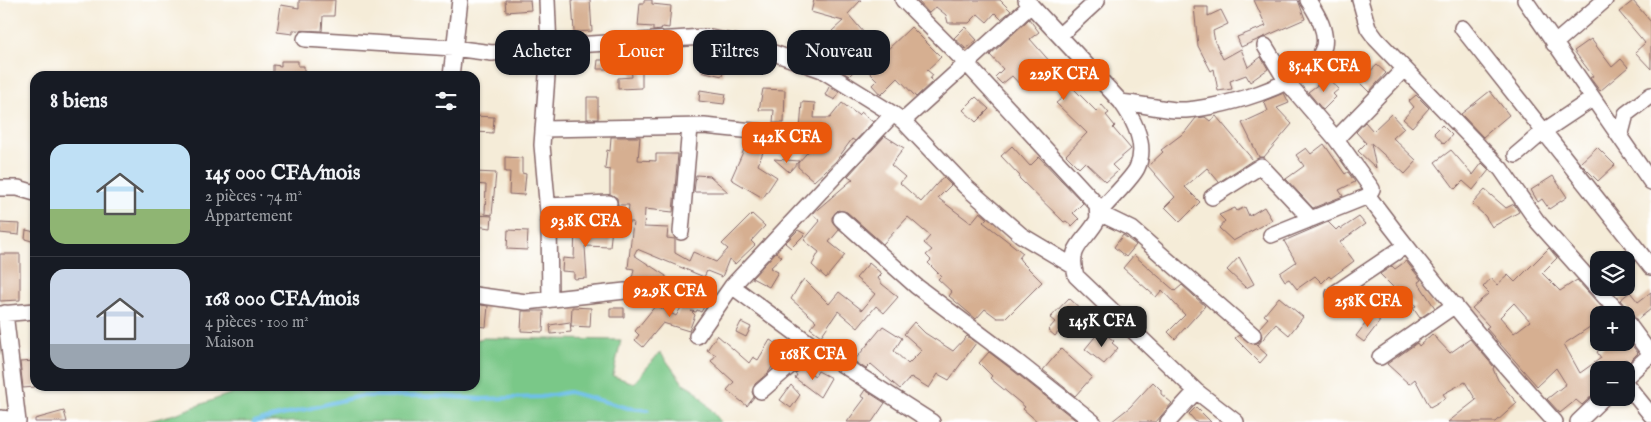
<!DOCTYPE html>
<html lang="fr">
<head>
<meta charset="utf-8">
<style>
	:root { --surface:#171b24; --page:#242831; --text:#f1f3f6; --muted:#9ea1a6; --line:#363941; --accent:#ea580c }
	body { margin:0; font-family:"IM FELL English",serif; background:var(--page); color:var(--text); height:100vh; display:flex; flex-direction:column; font-size:19px; white-space:nowrap }
	* { box-sizing:border-box; margin:0 }
	p { font-size:16px; color:var(--muted) }
	.icon { flex:none; width:28px; height:28px; fill:none; stroke:currentColor; stroke-width:2; stroke-linecap:round; stroke-linejoin:round }
	.map { position:relative; flex:1; overflow:hidden }
	.panel { position:absolute; left:30px; top:71px; width:450px; height:320px; display:flex; flex-direction:column; background:var(--surface); border-radius:15px; box-shadow:0 1px 4px #0004 }
	.panel>* { flex:none }
	.banner { position:absolute; left:495px; top:30px; width:475px; height:45px; display:flex; gap:10px }
	.buttons { position:absolute; left:1590px; top:251px; display:grid; gap:10px }
	.buttons a { display:grid; place-items:center; width:45px; height:45px; border-radius:10px; background:var(--surface); box-shadow:0 1px 4px #0004; font-size:25px }
	.price { position:absolute; translate:-50% -42px; padding:0 11px; border-radius:10px; background:var(--accent); color:#fff; font-size:16px; line-height:32px; filter:drop-shadow(0 1px 2px #0008) }
	.price::after { content:''; position:absolute; left:50%; top:30px; width:15px; height:11px; margin-left:-8px; background:inherit; clip-path:polygon(0 0,100% 0,50% 100%) }
	.price.current { background:#222; color:#fff }
	ul { padding:0; list-style:none }
	li { display:flex; align-items:center; gap:15px; height:125px; padding:0 20px }
	li+li { border-top:1px solid var(--line) }
	li span { display:grid; place-items:center; flex:none; width:140px; height:100px; border-radius:15px; color:#555 }
	li>.icon { margin-inline-start:auto }
	span .icon { width:60px; height:60px; fill:#fffc; stroke-width:1 }
	li b { font-size:21px }
	h2 { display:flex; justify-content:space-between; align-items:center; height:60px; padding:0 20px; font-size:21px }
	.pill { padding:0 18px; border-radius:15px; background:var(--surface); box-shadow:0 1px 4px #0004; font-size:18px; line-height:45px }
	.pill.current { background:var(--accent); color:#fff }
	.map>svg:first-child { display:block }
</style>
</head>
<body>
<div class="map">
<svg width="1651" height="422" viewBox="0 0 1651 422">
	<rect width="100%" height="100%" fill="#fff"/>
	<filter id="ink" filterUnits="userSpaceOnUse"><feTurbulence type="fractalNoise" baseFrequency=".02" numOctaves="2"/><feDisplacementMap in="SourceGraphic" scale="10" xChannelSelector="R" yChannelSelector="G"/><feConvolveMatrix kernelMatrix="1 2 1 2 8 2 1 2 1" color-interpolation-filters="sRGB"/></filter>
	<filter id="wash" filterUnits="userSpaceOnUse"><feTurbulence type="fractalNoise" baseFrequency=".0096" numOctaves="4" result="noise"/><feDisplacementMap in="SourceGraphic" scale="20" xChannelSelector="R" yChannelSelector="G"/><feGaussianBlur stdDeviation="1.12" result="paint"/><feColorMatrix in="noise" values="0 0 0 0 0 0 0 0 0 0 0 0 0 0 0 0 0 1.4 0 .05"/><feComposite in="paint" operator="in"/></filter>
	<g filter="url(#wash)">
		<rect width="100%" height="100%" fill="#f5ecd8"/>
		<!-- green -->
		<path fill="#7ac888" stroke="#62745a" d="M484,338L621,340L613,376L634,383L660,352L683,383L695,390L721,422H145L175,414L232,393L266,386H475V340Z"/>
		<g fill="none" stroke-linecap="round" stroke-linejoin="round">
			<!-- stream -->
			<path stroke="#6ebfe9" stroke-width="4" d="M254,422L360,396H441L481,399L541,397L569,392L628,408L648,410"/>
		</g>
		<g id="blocks">
			<!-- building -->
			<path fill="#d6af91" fill-rule="evenodd" d="M299,0H335L334,16H323L322,31L293,30V34L277,32L281,5L299,8Z
				M505,0H530L531,10L506,12Z
				M572,0H590L592,31L574,32Z
				M644,0H652V4L671,6L669,28L662,27L661,30L653,31V27L638,26L640,3H644Z
				M814,0H861L848,14L870,40L872,38L886,51L911,27L941,57L927,70L933,75L930,79L933,81L916,97L898,78L881,95L872,85L877,80L861,64L849,76L840,70L828,59L843,44L832,31L843,21L811,12Z
				M917,0H1000L1011,11L1001,19L995,13L987,22L978,14L969,23H948L946,15L936,7L929,13Z
				M1254,0H1298L1305,19L1241,47L1237,37L1266,26Z
				M1633,1L1651,22V69L1635,52L1645,43L1619,12Z
				M1194,7H1208V16L1221,10L1228,24L1213,31L1215,42L1223,59L1241,49L1248,67L1261,57L1268,69L1250,82L1246,75L1230,81L1232,89L1218,91L1214,69L1211,71L1198,46Z
				M1029,19L1039,32L1030,39L1059,72L1069,63L1081,77L1071,86L1096,111L1102,105L1109,113L1106,115L1115,126L1113,128L1131,149L1112,165L1118,171L1106,182L1085,162L1079,168L1066,155L1087,133L1056,103L1065,96L1042,71L1023,88L1012,76L1002,84L995,77L1003,69L990,55Z
				M965,27L977,40L966,49L954,38Z
				M1591,39L1612,67L1621,59L1628,67L1600,91L1590,78L1593,76L1574,51Z
				M704,50L727,52L722,76L701,71Z
				M642,58V88L618,89V78L632,77L630,59Z
				M598,60H610V69H597Z
				M281,61H298V66H304V76H273V65L281,66Z
				M1377,65L1386,73L1369,92L1355,78L1362,71L1366,75Z
				M1327,78L1339,89L1333,94L1336,97L1323,110L1308,92Z
				M829,87L839,92L835,100L825,95Z
				M763,89L785,90L784,123H773L774,110H759Z
				M700,90L726,94L724,104L699,101Z
				M1490,91L1509,115L1483,137L1461,114Z
				M1284,93L1289,103L1277,108L1292,124L1264,157H1259L1242,123L1268,111L1264,101Z
				M1416,95L1429,108L1412,127L1403,119L1414,107L1409,101Z
				M587,97H598V119H587Z
				M976,97L989,109L976,122L963,110Z
				M802,102L815,103L814,118H830L842,103L858,115L861,112L873,122L855,141L852,139L836,161L814,181L798,167V163L820,138L800,132Z
				M1391,114L1404,128L1393,138L1417,161L1405,174L1371,143L1376,168L1358,151L1366,143L1356,132L1365,122L1373,131Z
				M475,116L494,117L493,133L475,132Z
				M1216,116L1253,160L1219,182L1207,168L1185,187L1200,202L1180,222L1165,207L1175,197L1148,166L1163,152L1161,150L1185,132L1196,118L1205,117L1210,121Z
				M1442,125L1452,135L1444,144L1434,133Z
				M885,136L904,148L891,165L905,177L900,183L921,202L943,177L951,185L938,198L971,223L980,212L987,218L983,222L1023,253L1019,258L1021,261L1042,282L1006,318H997L985,309L976,319L949,296L952,292L938,279L941,276L928,263L931,260L926,255L932,250L924,243L930,236L908,217L883,244L847,212L838,210L832,217V221L839,230L829,242L845,255L826,278L812,265L819,252L804,240L820,221L812,214L853,179L848,176Z
				M611,137H640L638,160L656,161V154H678L673,212L645,209L644,227L668,228L667,238L675,239V253L689,261L693,252L716,262L728,249L722,244L752,214L765,226L751,241L755,245L735,264L729,259L722,277L707,271L704,277L637,249L634,255L666,276L662,303L632,297L634,290L631,284L634,269L628,268L633,222H627L629,205H618L617,198L610,194V170L605,169L607,150L610,151Z
				M1324,144L1345,174L1348,172L1355,182L1339,190L1343,196L1313,208L1286,179L1304,166L1296,155L1306,148L1311,154Z
				M746,145L763,152L758,165L777,177L763,198L731,179Z
				M1012,146L1030,166L1039,157L1083,203L1073,213L1079,219L1072,226L1066,221L1064,222L1019,178L1020,176L1001,156Z
				M1597,147L1615,165L1598,181L1580,163Z
				M1451,150L1473,175L1482,163L1489,170L1473,190L1463,181L1455,189L1435,162Z
				M505,157L522,158V173L526,174L524,195L509,194L510,172H505Z
				M774,159L799,161L789,172Z
				M475,172L496,173L492,215L485,214L486,185L475,184Z
				M696,175L710,176L728,192H694Z
				M1553,176L1567,197L1549,209L1542,199L1538,202L1531,190Z
				M1485,190L1506,208L1514,204L1519,212L1492,227L1485,216L1472,204Z
				M1245,207L1249,216L1264,207L1272,220L1233,241L1219,228L1225,221L1219,215L1235,208L1237,211Z
				M475,215L492,216L491,228L475,226Z
				M1359,217L1365,224L1340,242L1354,261L1331,278L1329,276L1322,283L1315,276L1297,289L1289,279L1285,281L1280,273L1296,262L1284,241L1328,222L1336,230L1339,227L1341,229Z
				M0,223L20,224L19,235L0,233Z
				M575,226L612,227L610,247L585,246L587,278L574,279V272L562,271L563,258L574,259Z
				M26,230L35,232V242L25,239Z
				M508,230L528,231L527,250L507,249Z
				M798,230L805,234L791,248L785,243Z
				M1123,235L1136,245L1126,257L1114,247Z
				M1549,248L1557,258L1542,273L1560,291L1577,280L1606,312L1599,315L1596,323L1564,344L1580,373L1601,358L1597,352L1608,342H1629L1638,353L1629,362L1626,359L1610,370H1599V385L1592,390L1595,393L1582,405L1576,400L1560,413L1547,399L1566,384L1556,368L1537,386L1486,328L1489,326L1472,308L1489,293L1483,287L1491,278L1497,285L1508,275L1515,282ZM1514,303L1530,321L1514,333L1500,317Z
				M776,252L782,257L770,268L778,272L769,287L752,278Z
				M0,254H20V300L0,301Z
				M1134,255L1175,291L1182,285L1205,306L1175,339L1168,332L1185,315L1162,290L1156,297L1123,268Z
				M1239,257L1254,284L1246,288L1227,270Z
				M1406,261L1421,280L1418,282L1435,308L1420,318L1413,308L1416,306L1404,292L1375,313L1369,306L1394,288L1380,274L1392,266L1395,269Z
				M869,263L882,274L878,278L882,284L898,297L884,313L876,306L858,328L838,311L821,336L810,328L816,321L791,299L800,284L804,279L829,304L839,292L862,310L875,294L856,278Z
				M691,291L708,300L701,312L697,310L696,312L691,311L695,315L689,331L663,323L643,347L635,340L639,335L635,331L656,305L676,316Z
				M1630,292L1638,302L1651,292V309L1637,320L1620,300Z
				M1279,297L1303,317L1289,335L1276,324L1257,346L1267,355L1260,363L1235,338L1239,335L1252,344L1260,342L1262,336L1259,328L1268,318L1264,315Z
				M1069,298L1086,314L1067,335L1061,329L1055,336L1048,330L1055,322L1050,318Z
				M475,304L488,306L486,327L475,326Z
				M572,307L591,308L590,327L571,326Z
				M610,308H624V317H610Z
				M522,311H544L543,332L521,331Z
				M1372,315L1380,321L1364,342L1356,336Z
				M570,322L571,332L551,334L550,325Z
				M741,322L751,327L746,337L736,332Z
				M914,322L925,333L953,351L967,336L976,343L949,380L938,374L929,388L911,377L900,389L871,364L866,369L854,361L883,326L902,338L894,351L908,364L922,350L904,334Z
				M1099,332L1102,335L1104,333L1114,341L1112,343L1118,348L1104,364L1085,349Z
				M1432,334L1450,353L1470,339L1494,367L1493,369L1498,380L1517,403L1496,422H1448L1476,400L1465,382L1443,394L1446,398L1430,407L1415,379L1409,384L1387,364L1417,343L1419,346Z
				M717,335L749,363L753,357L758,360L770,340L775,343L777,341L787,348L791,341L798,347L779,363L776,361L768,373L755,384L752,392L754,397L747,406L727,390L734,382L711,361L716,355L707,350Z
				M1061,349L1092,377L1075,396L1043,370Z
				M989,352L1010,368L1078,422H1038L1023,409L1025,407L990,378L992,376L979,363Z
				M35,361V387L23,388L20,362Z
				M802,368L815,376L818,371L831,378L820,397L795,378L797,375L795,374Z
				M1153,382L1161,390V394L1172,403L1156,422H1111L1130,407Z
				M791,385L800,395L791,408L780,400Z
				M865,390L885,403L872,422H847L865,398L861,396Z
				M1196,407L1211,422H1196L1189,414Z
				M64,411L67,422H35V419Z"/>
		</g>
	</g>
	<g filter="url(#ink)">
		<use href="#blocks" fill-opacity="0" stroke="#866768" stroke-width="1"/>
		<g fill="none" stroke-linecap="round" stroke-linejoin="round">
			<defs>
				<path id="minor" d="M547,0L549,48L542,145L549,223L550,299
					M903,0L967,64L1097,205L1098,219C1085,243 1067,246 1076,276L1196,391L1236,422
					M1026,0L1121,102C1134,120 1148,145 1137,168C1132,179 1108,201 1099,213
					M1360,0L1368,28L1376,39L1501,169L1537,221L1621,315
					M1525,0L1651,182
					M1462,28L1651,267
					M1060,35L1097,1
					M305,39L453,48L492,53L575,45L704,37L751,45L822,70L893,114L903,121L965,186L1021,235L1073,266
					M1554,44L1605,0
					M1265,46L1287,82L1336,139L1372,189L1368,196L1271,235
					M451,76L460,0
					M1121,102C1139,104 1157,108 1175,110C1209,112 1315,85 1324,46C1327,29 1316,13 1308,0
					M903,121L1031,5
					M543,129L704,126L763,132
					M1620,137L1626,114L1651,95
					M1336,139L1404,69
					M1516,155L1544,131L1592,99
					M0,188H18L35,193
					M1368,196C1427,275 1489,349 1555,422
					M1212,197L1261,166L1311,219
					M548,206L609,203
					M1099,213L1132,229L1253,335
					M841,219L916,286L1016,361L1093,422
					M681,232L690,127
					M732,286L813,346L932,422
					M1334,294L1405,246
					M475,295L526,302L625,291
					M5,313L18,422
					M0,314L35,311
					M1626,321L1651,355
					M697,336L732,286L893,114
					M1380,357L1455,305
					M1626,377L1651,354
					M1626,384L1651,415
					M761,391L813,346
					M0,418L18,420
					M1168,422L1196,391
					M1578,422L1603,398"/>
			</defs>
			<!-- minor casing -->
			<use href="#minor" stroke="#866768" stroke-width="18"/>
			<!-- minor -->
			<use href="#minor" stroke="#fff" stroke-width="15"/>
		</g>
	</g>
</svg>
<div class="buttons">
<a><svg class="icon" aria-label="layers" viewBox="0 0 24 24"><path d="M12 4l9 5-9 5-9-5zM3 14l9 5 9-5"/></svg></a>
<a>+</a>
<a>−</a>
</div>
<b class="price" style="left:1324px;top:93px">85.4K CFA</b>
<b class="price" style="left:1064px;top:101px">229K CFA</b>
<b class="price" style="left:787px;top:164px">142K CFA</b>
<b class="price" style="left:586px;top:248px">93.8K CFA</b>
<b class="price" style="left:670px;top:318px">92.9K CFA</b>
<b class="price" style="left:1368px;top:328px">258K CFA</b>
<b class="price current" style="left:1102px;top:348px">145K CFA</b>
<b class="price" style="left:813px;top:381px">168K CFA</b>
<div class="banner">
<a class="pill">Acheter</a>
<a class="pill current">Louer</a>
<a class="pill">Filtres</a>
<a class="pill">Nouveau</a>
</div>
<section class="panel">
<h2>8 biens<svg class="icon" aria-label="filters" viewBox="0 0 24 24"><path d="M4 7h16M4 17h16"/><circle cx="9" cy="7" r="2"/><circle cx="15" cy="17" r="2"/></svg></h2>
<ul>
<li><span style="background:linear-gradient(#bfe0f5 65%,#8fb573 0)"><svg class="icon" aria-label="home" viewBox="0 0 24 24"><path d="M3 11l9-7 9 7M6 9v11h12V9"/></svg></span><div><b>145 000 CFA/mois</b><p>2 pièces · 74 m²</p><p>Appartement</p></div></li>
<li><span style="background:linear-gradient(#c9d6e8 75%,#9aa5b1 0)"><svg class="icon" aria-label="home" viewBox="0 0 24 24"><path d="M3 11l9-7 9 7M6 9v11h12V9"/></svg></span><div><b>168 000 CFA/mois</b><p>4 pièces · 100 m²</p><p>Maison</p></div></li>
</ul>
</section>
</div>
</body>
</html>
